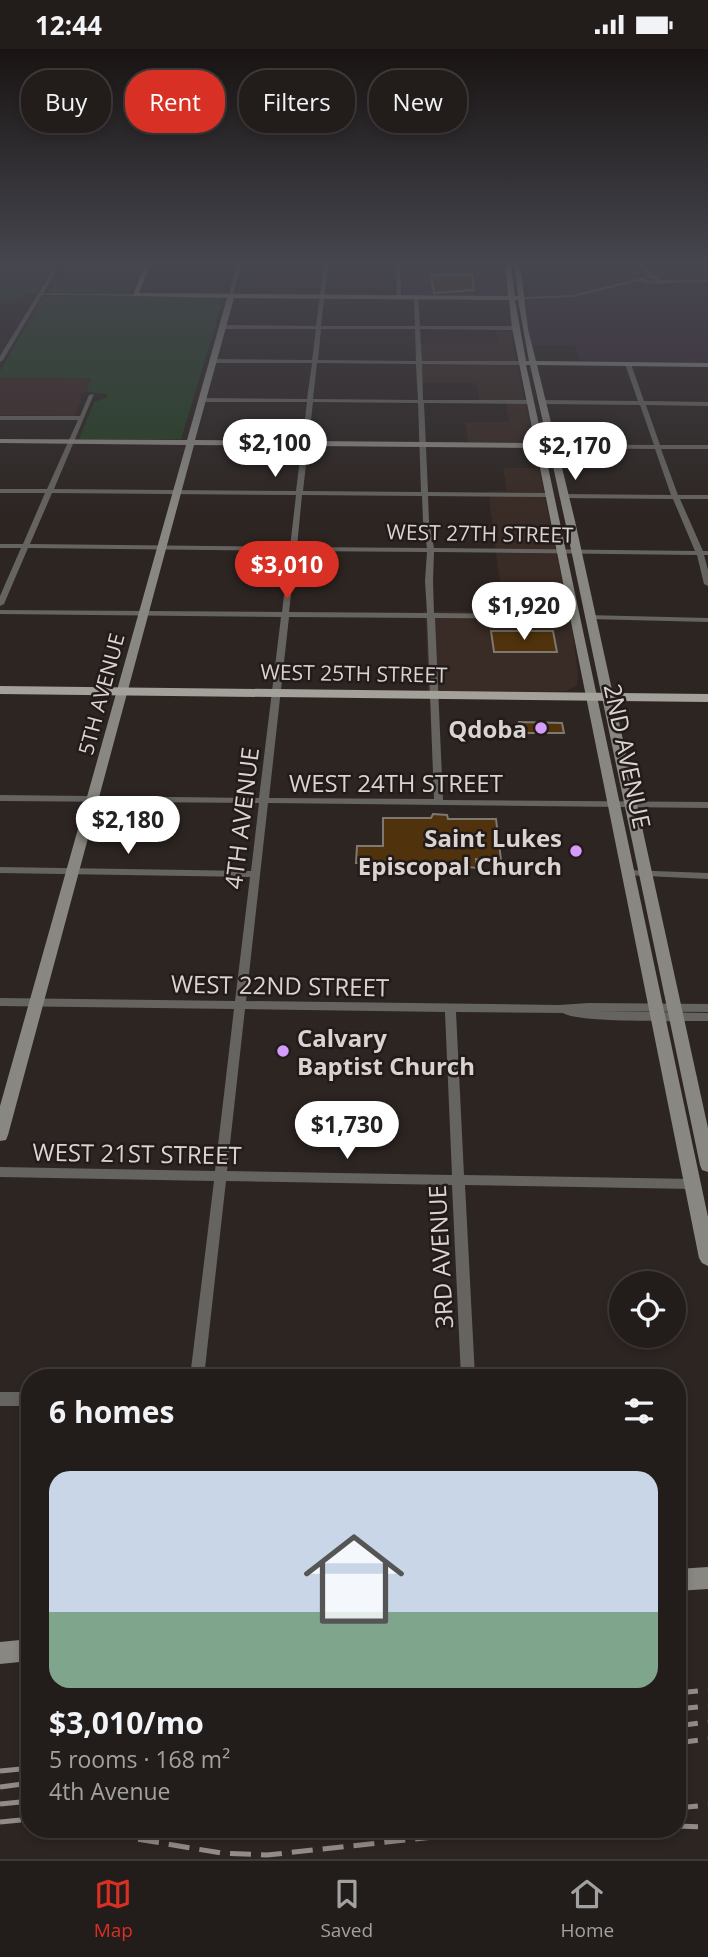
<!DOCTYPE html>
<html lang="en">
<head>
<meta charset="utf-8">
<style>
	:root { --surface:#221c1a; --page:#2e2927; --text:#f1f3f6; --muted:#a2a1a2; --line:#3f3a39; --accent:#d93025 }
	body { margin:0; font-family:"Open Sans",sans-serif; background:var(--page); color:var(--text); height:100vh; display:flex; flex-direction:column; font-size:26px; white-space:nowrap }
	* { box-sizing:border-box; margin:0 }
	p { font-size:23px; color:var(--muted) }
	.icon { flex:none; width:38px; height:38px; fill:none; stroke:currentColor; stroke-width:2; stroke-linecap:round; stroke-linejoin:round }
	.map { position:relative; flex:1; overflow:hidden }
	.drawer { position:absolute; left:21px; top:1320px; width:665px; height:469px; display:flex; flex-direction:column; background:var(--surface); border-radius:28px; box-shadow:0 4px 10px #0003,0 0 0 2px var(--line) }
	.drawer>* { flex:none }
	.top-card { position:absolute; left:21px; top:21px; width:667px; height:63px; display:flex; gap:14px }
	.tools { position:absolute; left:609px; top:1222px; display:grid; gap:14px }
	.tools a { display:grid; place-items:center; width:77px; height:77px; border-radius:50%; background:var(--surface); box-shadow:0 4px 10px #0003,0 0 0 2px var(--line); font-size:35px }
	.price { position:absolute; translate:-50% -60px; padding:0 16px; border-radius:24px; background:#fff; color:#222; font-size:23px; line-height:46px; filter:drop-shadow(0 2px 4px #0008) }
	.price::after { content:''; position:absolute; left:50%; top:42px; width:21px; height:16px; margin-left:-10px; background:inherit; clip-path:polygon(0 0,100% 0,50% 100%) }
	.price.on { background:var(--accent); color:#fff }
	ul { padding:0; list-style:none }
	li { display:grid; align-content:center; gap:14px; height:371px; padding:0 28px }
	li+li { border-top:2px solid var(--line) }
	li span { display:grid; place-items:center; height:217px; border-radius:21px; color:#555 }
	li>.icon { margin-inline-start:auto }
	span .icon { width:126px; height:126px; fill:#fffc; stroke-width:1 }
	li b { font-size:30px }
	h2 { display:flex; justify-content:space-between; align-items:center; height:84px; padding:0 28px; font-size:30px }
	.tag { padding:0 24px; border-radius:28px; background:var(--surface); box-shadow:0 4px 10px #0003,0 0 0 2px var(--line); font-size:24px; line-height:63px }
	.tag.on { background:var(--accent); color:#fff }
	.status { display:flex; justify-content:space-between; align-items:center; height:49px; padding:0 35px; background:var(--surface); direction:ltr }
	.status svg { height:19px; fill:currentColor }
	.tab-bar { display:flex; justify-content:space-around; align-items:center; height:98px; border-top:2px solid var(--line); background:var(--surface); font-size:19px; color:var(--muted) }
	.tab-bar a { display:grid; justify-items:center; gap:4px }
	.tab-bar .on { color:var(--accent) }
	.map>svg:first-child { display:block }
</style>
</head>
<body>
<div class="status"><b>12:44</b><svg viewBox="0 0 49 12"><path d="M0 12V9h3v3zM5 12V6h3v6zM10 12V3h3v9zM15 12V0h3v12zM26 1h20v11H26zM47 4h2v5h-2z"/></svg></div>
<div class="map">
<svg width="708" height="1810" viewBox="0 0 708 1810">
	<rect width="100%" height="100%" fill="#2d2522"/>
	<!-- built -->
	<path fill="#392b25" d="M496,281L510,283L534,392L531,393H468L465,373H509L506,355L480,354L476,334H416V295H496L499,294Z
		M503,419H539L573,585L578,625L577,636L566,642L538,643L426,642L428,639L426,576L423,562L516,563L512,534H500L488,442H507Z"/>
	<!-- education -->
	<path fill="#3c2926" d="M0,328L92,329L86,343L80,345L81,352L75,367L0,366Z"/>
	<!-- medical -->
	<path fill="#382935" d="M402,214H504L506,245L502,247L403,246Z
		M644,214H708V315H582L574,296H532L526,270L528,251L568,249L562,224L648,223Z"/>
	<!-- green -->
	<path fill="#264025" d="M0,214H54L36,243L0,254Z
		M67,214H144L130,244L49,243Z
		M43,248H217L223,251L181,390H79L94,353L107,348V345L86,343L92,329L0,328V322Z"/>
	<!-- building -->
	<path fill="#50330c" stroke="#7e7871" stroke-width="2" d="M431,226H472L474,241L434,244Z
		M491,582H553L557,603H494Z
		M519,673L562,674L564,684H521Z
		M433,765L447,766L448,770H496L501,811L476,810L477,819L428,814H356L357,797H383V769H431Z"/>
	<g fill="none" stroke-linecap="round" stroke-linejoin="round">
		<!-- street -->
		<path fill="#666460" fill-rule="evenodd" d="M57,214H61L43,244L135,245L137,246L135,247L42,246L3,311L0,313V307Z
			M237,214H241L233,246L231,247L229,246Z
			M324,214H328L321,277H415L414,248L416,247L418,248L420,277H515L518,279L515,281L420,280L422,312H522L525,314L522,316L422,315L423,351H530L533,353L530,355L424,354L428,443L549,444L552,446L549,448L428,447L429,472L434,499L695,502L673,450L562,449L559,447L562,445L671,446L655,400L551,399L548,397L551,395L654,396L640,356L542,355L539,353L542,351L638,352L625,315L628,313L631,315L644,352L708,353V357L646,356L660,396H708V400H661L678,446H708V450H680L703,502H708V506H704L708,521V537L704,535L697,506L434,503L433,532L434,564L574,566L578,568L574,570L435,569L443,751L708,753V759L268,754L246,952L559,956L589,954L708,955V963L596,962L708,964V972C683,972 578,974 563,964L456,963L464,1126L693,1130L697,1131L699,1135L697,1139L693,1140L465,1136L475,1328H461L452,1136L226,1132L204,1328H190L214,1132L0,1128V1118L215,1122L234,960L0,957V949L235,952L250,828L0,824V818L251,822L259,754L0,752V746L259,749L281,568L0,565V561L282,563L289,502L28,499L4,555L0,557V547L21,499H0V495H23L45,444H0V440H47L78,371H0V367H80L89,346L94,345L54,440L296,442L307,353H202L199,351L202,349L307,350L312,314H213L210,312L213,310L312,311L316,280H222L219,278L222,276L316,277ZM321,280H415L416,312L318,311ZM317,314L416,315L418,351L313,350ZM313,353L418,354L421,443L303,442ZM52,444L296,446L290,498L30,495ZM302,446L422,447L423,472L427,499L297,498ZM296,502L427,503L425,532L427,564L289,563ZM289,568L427,569L434,750L269,749ZM245,960L445,963L452,1126L227,1122Z
			M396,214H400L401,248L399,249L397,248Z
			M638,214H642L660,231H708V233L649,235L639,232L573,248L523,250L521,249L523,248L573,246L649,227ZM646,229L654,230L655,231L649,232L644,230Z
			M586,566L708,569V573L589,570L585,568Z
			M628,821L708,824V830L625,826L623,824L625,822Z
			M0,1343H30V1357H0Z"/>
		<!-- secondary -->
		<path fill="#898781" fill-rule="evenodd" d="M145,214H151L139,244L508,247L505,214H511L515,247H518L514,214H520L528,280L536,312L708,314V318L537,316L575,472L708,1079V1123L702,1121L700,1116L565,472L549,399H544L708,1168V1217L702,1214L699,1209L536,399L194,396L8,1086L6,1091L0,1092V1057L186,396L0,394V390L187,391L227,249L133,247ZM234,249L509,251L512,279L535,394L195,391ZM515,251H518L529,312H526ZM526,316H530L548,395L543,394Z
			M708,1518V1540L677,1542V1520Z
			M30,1590V1612L0,1615V1593Z"/>
		<!-- primary -->
		<path fill="#a4a19a" fill-rule="evenodd" d="M0,637L708,645V653L0,645Z"/>
		<!-- rail -->
		<path stroke="#928b88" stroke-width="5" stroke-dasharray="21 10" stroke-linecap="butt" d="M677,1644L708,1641
			M677,1660L708,1657
			M677,1677L708,1673
			M677,1694L708,1690
			M0,1722L30,1719
			M0,1738L30,1734
			M0,1755L30,1752
			M677,1759L708,1756
			M0,1773L30,1770
			M677,1777L708,1778
			M77,1780L221,1804L267,1806L508,1780"/>
	</g>
	<!-- sky -->
	<linearGradient id="sky" x2="0" y2="1"><stop stop-color="#191413"/><stop offset="0.46" stop-color="#46464f"/><stop offset="1" stop-color="#46464f" stop-opacity="0"/></linearGradient>
	<rect width="708" height="467" fill="url(#sky)"/>
	<!-- markers -->
	<g fill="#d59cfb" stroke="#231b19" stroke-width="2.5">
		<circle cx="541" cy="679" r="7"/>
		<circle cx="576" cy="802" r="7"/>
		<circle cx="283" cy="1002" r="7"/>
	</g>
	<g text-anchor="middle" dominant-baseline="central" stroke-width="5" stroke-linejoin="round" paint-order="stroke">
		<!-- far-street labels -->
		<g font-size="21" fill="#d9d3d1" stroke="#231b19">
			<text transform="translate(480 484) rotate(1)">WEST 27TH STREET</text>
			<text transform="translate(354 624) rotate(1)">WEST 25TH STREET</text>
			<text transform="translate(101 645) rotate(-75)">5TH AVENUE</text>
		</g>
		<!-- poi labels -->
		<g font-size="24" font-weight="bold" fill="#d9d3d1" stroke="#231b19" text-anchor="end">
			<text x="527" y="679">Qdoba</text>
			<text x="562" y="788">Saint Lukes<tspan x="562" dy="28">Episcopal Church</tspan></text>
			<text x="297" y="988" text-anchor="start">Calvary<tspan x="297" dy="28">Baptist Church</tspan></text>
		</g>
		<!-- street labels -->
		<g font-size="24" fill="#d9d3d1" stroke="#231b19">
			<text transform="translate(628 707) rotate(78)">2ND AVENUE</text>
			<text x="396" y="733">WEST 24TH STREET</text>
			<text transform="translate(241 769) rotate(-83)">4TH AVENUE</text>
			<text transform="translate(280 936) rotate(1)">WEST 22ND STREET</text>
			<text transform="translate(137 1104) rotate(1)">WEST 21ST STREET</text>
			<text transform="translate(440 1208) rotate(-93)">3RD AVENUE</text>
		</g>
	</g>
</svg>
<div class="tools">
<a><svg class="icon" aria-label="locate" viewBox="0 0 24 24"><circle cx="12" cy="12" r="6"/><path d="M12 2v4M12 18v4M2 12h4M18 12h4"/></svg></a>
</div>
<b class="price" style="left:275px;top:430px">$2,100</b>
<b class="price" style="left:575px;top:433px">$2,170</b>
<b class="price on" style="left:287px;top:552px">$3,010</b>
<b class="price" style="left:524px;top:593px">$1,920</b>
<b class="price" style="left:128px;top:807px">$2,180</b>
<b class="price" style="left:347px;top:1112px">$1,730</b>
<div class="top-card">
<a class="tag">Buy</a>
<a class="tag on">Rent</a>
<a class="tag">Filters</a>
<a class="tag">New</a>
</div>
<section class="drawer">
<h2>6 homes<svg class="icon" aria-label="filters" viewBox="0 0 24 24"><path d="M4 7h16M4 17h16"/><circle cx="9" cy="7" r="2"/><circle cx="15" cy="17" r="2"/></svg></h2>
<ul>
<li><span style="background:linear-gradient(#c9d6e8 65%,#7fa58c 0)"><svg class="icon" aria-label="home" viewBox="0 0 24 24"><path d="M3 11l9-7 9 7M6 9v11h12V9"/></svg></span><div><b>$3,010/mo</b><p>5 rooms · 168 m²</p><p>4th Avenue</p></div></li>
</ul>
</section>
</div>
<nav class="tab-bar">
<a class="on"><svg class="icon" aria-label="map" viewBox="0 0 24 24"><path d="M3 6l6-2 6 2 6-2v14l-6 2-6-2-6 2zM9 4v14M15 6v14"/></svg>Map</a>
<a><svg class="icon" aria-label="saved" viewBox="0 0 24 24"><path d="M7 4h10v16l-5-4-5 4z"/></svg>Saved</a>
<a><svg class="icon" aria-label="home" viewBox="0 0 24 24"><path d="M3 11l9-7 9 7M6 9v11h12V9"/></svg>Home</a>
</nav>
</body>
</html>
